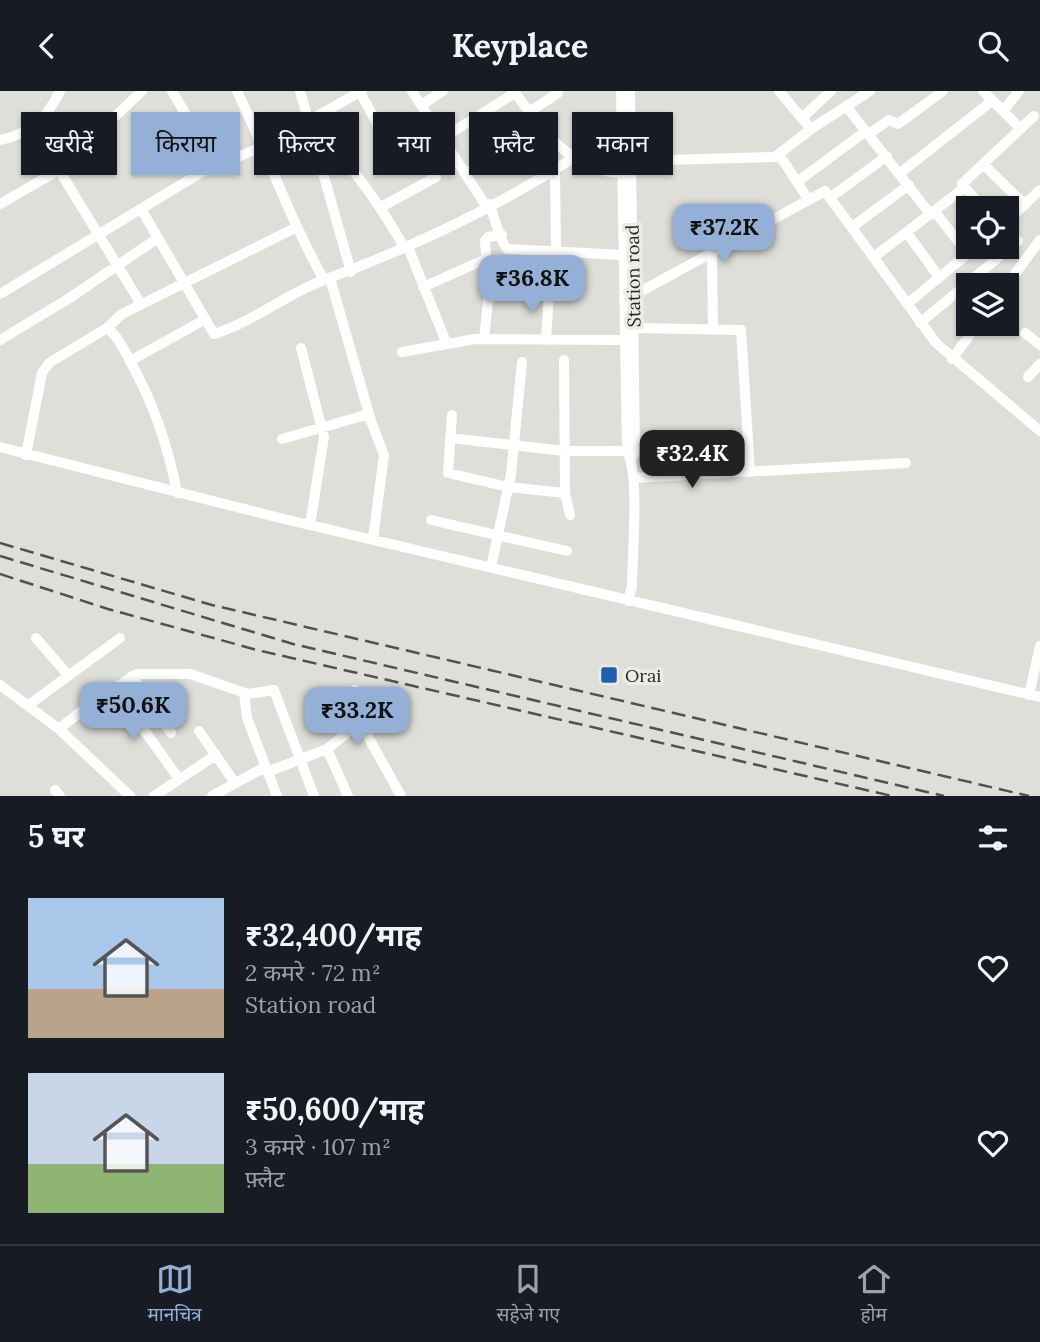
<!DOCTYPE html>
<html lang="hi">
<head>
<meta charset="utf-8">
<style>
	:root { --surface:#171b24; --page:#242831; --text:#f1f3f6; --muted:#9ea1a6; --line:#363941; --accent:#94b0d6 }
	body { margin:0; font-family:Lora,"Noto Sans Devanagari",serif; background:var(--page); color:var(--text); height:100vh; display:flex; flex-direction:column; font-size:26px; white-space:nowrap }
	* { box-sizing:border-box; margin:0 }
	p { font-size:23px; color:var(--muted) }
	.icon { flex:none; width:38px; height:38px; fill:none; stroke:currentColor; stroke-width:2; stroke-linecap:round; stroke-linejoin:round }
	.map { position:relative; height:705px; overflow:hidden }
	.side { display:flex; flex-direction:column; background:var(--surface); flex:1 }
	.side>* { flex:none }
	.hud { position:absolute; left:21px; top:21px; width:999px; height:63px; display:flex; gap:14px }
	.tools { position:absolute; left:956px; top:105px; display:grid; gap:14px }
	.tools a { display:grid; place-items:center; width:63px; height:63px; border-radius:0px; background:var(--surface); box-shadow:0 2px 5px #0004; font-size:35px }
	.price { position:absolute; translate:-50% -60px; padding:0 16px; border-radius:14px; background:var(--accent); color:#111; font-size:23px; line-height:46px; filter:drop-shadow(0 2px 4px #0008) }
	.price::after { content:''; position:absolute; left:50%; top:42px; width:21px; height:16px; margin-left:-10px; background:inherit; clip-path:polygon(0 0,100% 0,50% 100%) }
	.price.active { background:#222; color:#fff }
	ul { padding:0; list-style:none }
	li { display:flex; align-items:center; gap:21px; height:175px; padding:0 28px }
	li span { display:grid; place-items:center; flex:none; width:196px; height:140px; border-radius:0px; color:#555 }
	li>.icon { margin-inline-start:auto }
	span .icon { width:84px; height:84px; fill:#fffc; stroke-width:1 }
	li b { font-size:30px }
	h2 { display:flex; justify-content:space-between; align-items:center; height:84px; padding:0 28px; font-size:30px }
	.tag { padding:0 24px; border-radius:0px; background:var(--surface); box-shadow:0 2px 5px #0004; font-size:24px; line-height:63px }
	.tag.active { background:var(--accent); color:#111 }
	header { display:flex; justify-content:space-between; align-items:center; height:91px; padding:0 28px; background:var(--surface); font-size:32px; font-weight:700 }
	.tabs { display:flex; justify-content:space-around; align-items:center; height:98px; border-top:2px solid var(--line); background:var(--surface); font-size:19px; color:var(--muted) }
	.tabs a { display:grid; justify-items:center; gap:4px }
	.tabs .active { color:var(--accent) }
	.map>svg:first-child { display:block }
</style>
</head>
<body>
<header><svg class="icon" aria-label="back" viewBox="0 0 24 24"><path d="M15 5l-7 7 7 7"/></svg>Keyplace<svg class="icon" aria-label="search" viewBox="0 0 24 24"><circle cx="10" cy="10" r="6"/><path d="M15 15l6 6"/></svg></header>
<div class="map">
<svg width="1040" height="705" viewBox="0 0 1040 705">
	<rect width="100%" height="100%" fill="#dfdfd9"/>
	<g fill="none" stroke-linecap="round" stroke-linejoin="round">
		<!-- minor -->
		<path stroke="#fff" stroke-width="10" d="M172,0L216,75
			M237,0C267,63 290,128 324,189
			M300,0L351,181
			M412,0L486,115
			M514,0C540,37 572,81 621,82
			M621,0L627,360C640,384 632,464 632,495L628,510
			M630,0L635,361L631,368
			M779,0L811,38
			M983,0L1021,38
			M360,1L395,66
			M421,14L443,0
			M846,15L931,124
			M1003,20L1019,0
			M529,21L558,2
			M802,27L831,0
			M308,30L362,0
			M869,43L889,29L898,33L943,0
			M313,47C346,58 387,127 405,157
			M443,47L515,2
			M0,49C30,43 47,27 60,0
			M780,65L808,108
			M631,70L775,66L811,38L870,0
			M983,73L1025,114
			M555,78L556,161
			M59,79L141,213
			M466,82L541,36
			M900,82L992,10
			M797,91L866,40
			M831,106L887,65
			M0,113L59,79L142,0
			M489,113C494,124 501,152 507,158L623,164
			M381,116L436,86
			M983,117L962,93L1034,25
			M141,118L214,243C253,231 286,203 324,189C410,157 496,117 573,67
			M935,121L968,163
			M1006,131L1040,99
			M852,136L909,94
			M907,142L939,186
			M408,156L446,251
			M712,163L713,238
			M874,166L964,97
			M330,187L371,330L384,364L373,448
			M1006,195L1040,149
			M423,196L486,168
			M489,201L561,202L564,198L562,161
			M0,203L202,81L264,55
			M625,209L825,100L936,252L1040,340
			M907,213L976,156
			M920,232L1018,150
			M107,237C117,244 123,257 129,268C153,311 168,353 177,402
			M634,237L741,239L750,381
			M1025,242L1040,254
			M484,248L489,201L485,150L488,146L502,144
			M546,248L549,203
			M0,249L68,208L158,147
			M301,257L324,346L310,434
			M402,261L475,248L625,249
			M952,268L978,233
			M564,269L565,402L570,424
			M130,270L204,229
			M1028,286L1040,273
			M452,324L448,382L508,396L565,402
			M450,347L564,360H627
			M282,348L369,323
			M0,356L280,427L1040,606
			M26,364L42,282L49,272L107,237L122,223L295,137
			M633,387L906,372
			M431,429L567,460
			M491,476L511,383L522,271
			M36,547L68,584
			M132,585L171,642
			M0,594L59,638L130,705
			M114,597L179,688
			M355,599V622L401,705
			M244,602L247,627L277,705
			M1029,604L1040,555
			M30,613L120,547
			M59,638L90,613L137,583H190L248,603L274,599L314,705
			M199,640L235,692
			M327,658L348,705
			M267,681L327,658L359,632
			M55,699L60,705
			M154,705L216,664
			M212,705L265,676"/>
		<!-- rail -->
		<path stroke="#51514d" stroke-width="2.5" stroke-dasharray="14 7" stroke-linecap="butt" d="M0,452L212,514L1029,705
			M0,465L293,553L944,705
			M0,483L108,518L257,559L892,705"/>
	</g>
	<!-- markers -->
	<rect fill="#225eb0" stroke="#ecece6" stroke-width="2.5" x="600" y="575" width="18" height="18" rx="3.5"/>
	<g text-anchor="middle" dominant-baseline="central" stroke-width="7" stroke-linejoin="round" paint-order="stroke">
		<!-- street labels -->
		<g font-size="18" fill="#272724" stroke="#ecece6">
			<text transform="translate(633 185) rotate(-91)">Station road</text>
		</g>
		<!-- poi labels -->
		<g font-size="18" fill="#272724" stroke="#ecece6" text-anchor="start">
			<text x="625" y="584">Orai</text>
		</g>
	</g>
</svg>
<div class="tools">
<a><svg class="icon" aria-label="locate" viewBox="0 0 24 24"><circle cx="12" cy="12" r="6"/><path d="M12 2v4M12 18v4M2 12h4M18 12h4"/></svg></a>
<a><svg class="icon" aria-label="layers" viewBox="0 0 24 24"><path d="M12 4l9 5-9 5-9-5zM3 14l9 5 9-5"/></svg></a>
</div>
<b class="price" style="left:724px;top:173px">₹37.2K</b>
<b class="price" style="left:532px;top:224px">₹36.8K</b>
<b class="price active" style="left:692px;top:399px">₹32.4K</b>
<b class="price" style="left:133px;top:651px">₹50.6K</b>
<b class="price" style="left:357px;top:656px">₹33.2K</b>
<div class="hud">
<a class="tag">खरीदें</a>
<a class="tag active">किराया</a>
<a class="tag">फ़िल्टर</a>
<a class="tag">नया</a>
<a class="tag">फ़्लैट</a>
<a class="tag">मकान</a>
</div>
</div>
<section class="side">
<h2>5 घर<svg class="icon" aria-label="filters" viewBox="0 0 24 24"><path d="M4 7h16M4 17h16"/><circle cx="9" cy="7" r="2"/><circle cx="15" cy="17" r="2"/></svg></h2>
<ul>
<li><span style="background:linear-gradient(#a9c7e8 65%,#b9a48a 0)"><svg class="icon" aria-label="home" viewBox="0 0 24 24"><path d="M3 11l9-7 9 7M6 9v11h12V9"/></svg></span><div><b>₹32,400/माह</b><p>2 कमरे · 72 m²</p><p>Station road</p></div><svg class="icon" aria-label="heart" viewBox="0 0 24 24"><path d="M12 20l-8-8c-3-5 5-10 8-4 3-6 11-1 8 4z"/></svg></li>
<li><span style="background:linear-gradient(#c9d6e8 65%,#8fb573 0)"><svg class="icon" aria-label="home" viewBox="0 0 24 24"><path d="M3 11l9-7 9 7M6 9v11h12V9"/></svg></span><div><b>₹50,600/माह</b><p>3 कमरे · 107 m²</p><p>फ़्लैट</p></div><svg class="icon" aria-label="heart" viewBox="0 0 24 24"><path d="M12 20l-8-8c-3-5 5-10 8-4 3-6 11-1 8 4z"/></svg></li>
</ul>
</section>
<nav class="tabs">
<a class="active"><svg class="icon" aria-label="map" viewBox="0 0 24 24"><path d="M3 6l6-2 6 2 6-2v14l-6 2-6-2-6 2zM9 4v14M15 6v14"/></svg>मानचित्र</a>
<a><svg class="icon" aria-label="saved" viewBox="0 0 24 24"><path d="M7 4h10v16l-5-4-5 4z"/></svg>सहेजे गए</a>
<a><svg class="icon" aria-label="home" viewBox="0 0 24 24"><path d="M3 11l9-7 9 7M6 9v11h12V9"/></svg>होम</a>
</nav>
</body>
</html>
